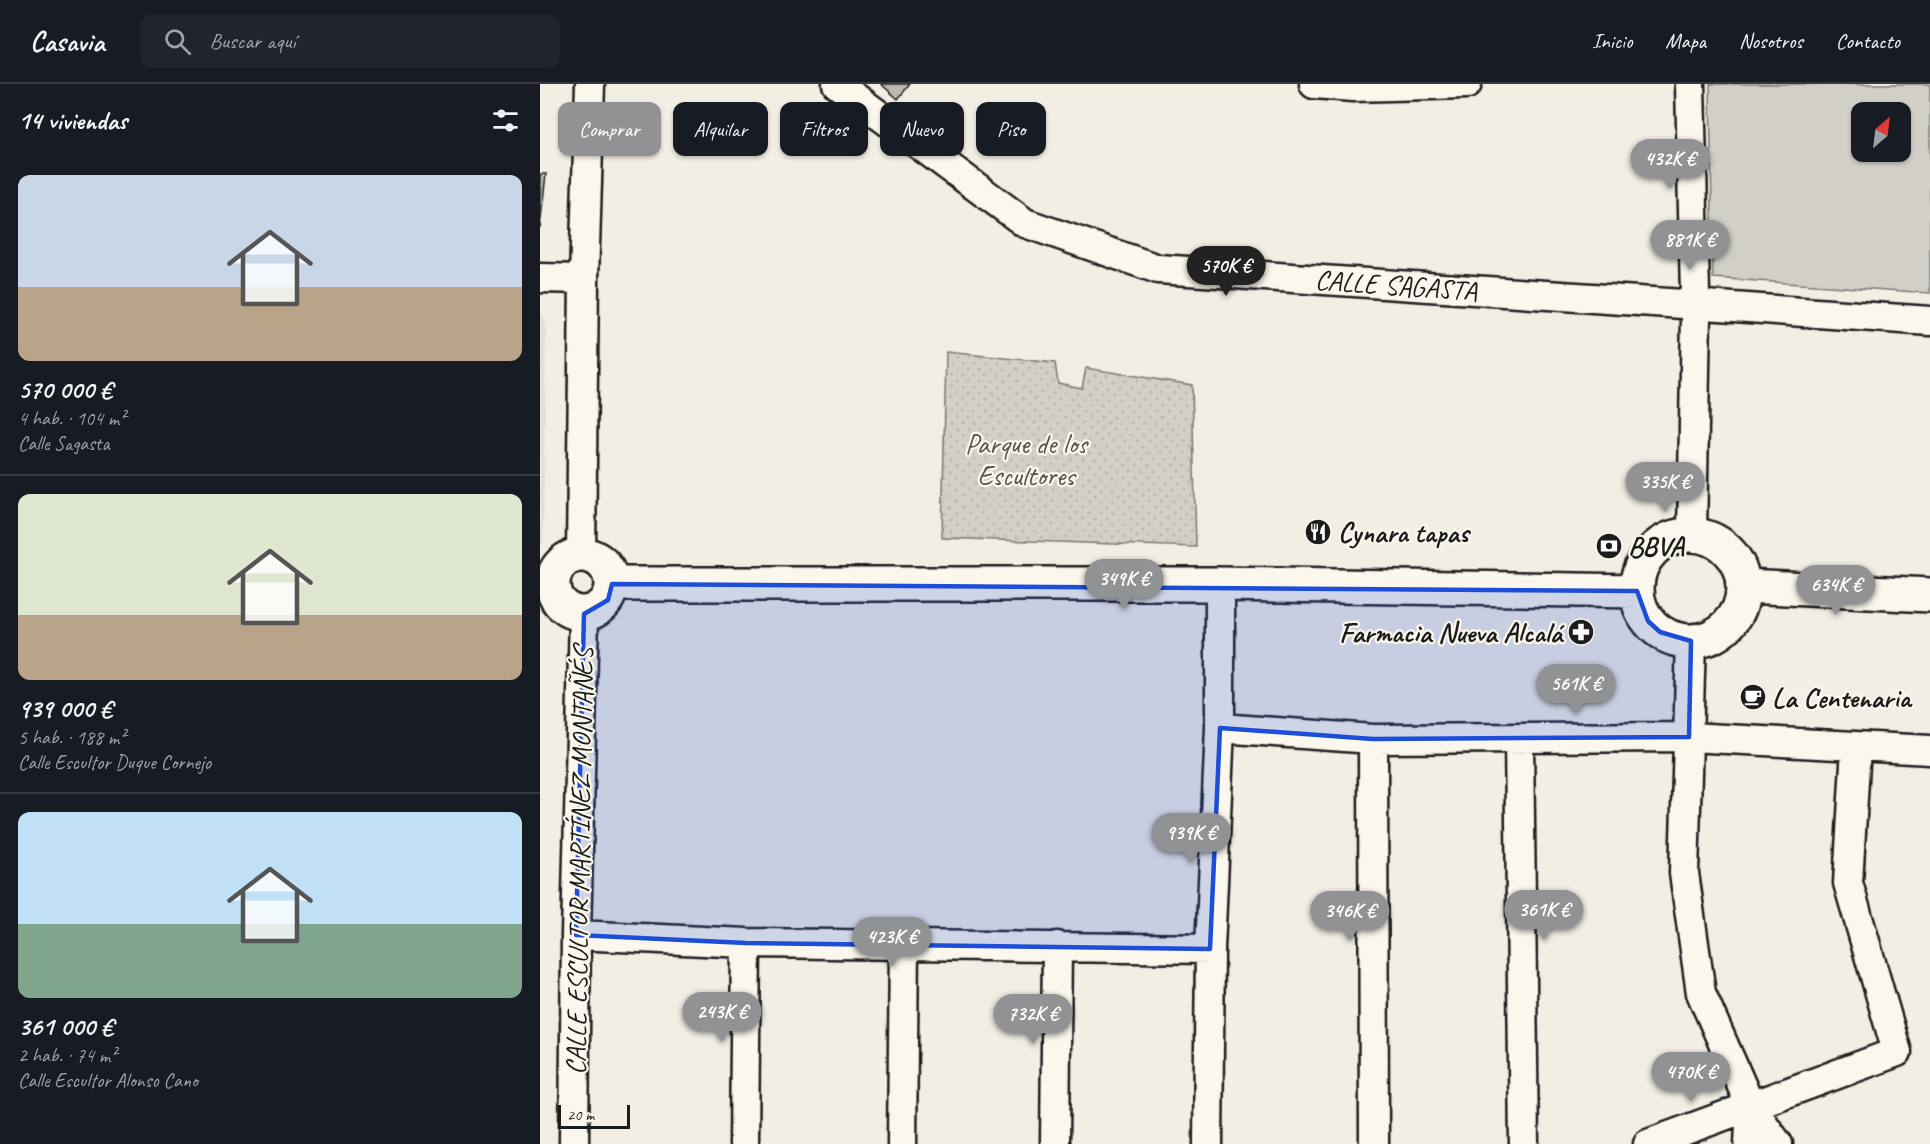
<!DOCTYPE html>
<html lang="es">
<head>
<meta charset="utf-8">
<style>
	:root { --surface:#171b24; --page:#20242c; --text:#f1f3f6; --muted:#9ea1a6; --line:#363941; --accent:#919294 }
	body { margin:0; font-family:Caveat,sans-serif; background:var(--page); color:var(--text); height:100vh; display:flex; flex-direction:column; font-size:22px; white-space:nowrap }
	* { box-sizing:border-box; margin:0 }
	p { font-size:20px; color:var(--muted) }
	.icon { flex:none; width:33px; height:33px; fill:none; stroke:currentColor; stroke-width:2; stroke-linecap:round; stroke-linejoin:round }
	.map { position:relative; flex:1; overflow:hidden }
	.details { display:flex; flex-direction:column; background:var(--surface); width:540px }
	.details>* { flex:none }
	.top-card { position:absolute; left:18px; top:18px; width:570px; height:54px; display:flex; gap:12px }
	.needle { width:39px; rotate:28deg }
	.tools { position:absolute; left:1311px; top:18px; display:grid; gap:12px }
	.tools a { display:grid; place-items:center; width:60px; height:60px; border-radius:12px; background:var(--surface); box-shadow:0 2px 4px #0004; font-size:30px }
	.scale { position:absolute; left:18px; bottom:15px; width:72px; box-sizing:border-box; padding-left:6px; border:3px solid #1c1c1c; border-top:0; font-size:16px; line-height:21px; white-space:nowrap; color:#1c1c1c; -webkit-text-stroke:4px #fbf7ec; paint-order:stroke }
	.price { position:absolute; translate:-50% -51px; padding:0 14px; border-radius:21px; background:var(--accent); color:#fff; font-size:20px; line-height:39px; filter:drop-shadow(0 2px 3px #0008) }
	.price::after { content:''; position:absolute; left:50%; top:36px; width:18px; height:14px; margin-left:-9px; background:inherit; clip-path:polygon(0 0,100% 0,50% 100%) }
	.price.selected { background:#222; color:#fff }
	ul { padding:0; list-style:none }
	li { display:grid; align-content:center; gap:12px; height:318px; padding:0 18px }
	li+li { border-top:2px solid var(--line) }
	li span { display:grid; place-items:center; height:186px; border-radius:12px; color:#555 }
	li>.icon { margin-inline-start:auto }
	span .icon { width:108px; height:108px; fill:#fffc; stroke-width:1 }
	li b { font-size:26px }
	h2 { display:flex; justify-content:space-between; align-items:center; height:72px; padding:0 18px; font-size:26px }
	.pill { padding:0 21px; border-radius:12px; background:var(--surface); box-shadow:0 2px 4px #0004; font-size:21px; line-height:54px }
	.pill.selected { background:var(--accent); color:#fff }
	header { display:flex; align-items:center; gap:36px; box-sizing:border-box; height:84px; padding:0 30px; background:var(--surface); border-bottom:2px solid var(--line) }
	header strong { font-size:28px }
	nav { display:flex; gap:33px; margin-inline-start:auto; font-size:21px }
	.search { width:420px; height:54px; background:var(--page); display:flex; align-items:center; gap:15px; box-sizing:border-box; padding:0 21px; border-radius:12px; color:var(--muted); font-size:22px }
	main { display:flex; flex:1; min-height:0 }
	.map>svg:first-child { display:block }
</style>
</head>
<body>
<header>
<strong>Casavia</strong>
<div class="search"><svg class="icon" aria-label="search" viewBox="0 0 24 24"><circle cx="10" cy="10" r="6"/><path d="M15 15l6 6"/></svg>Buscar aquí</div>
<nav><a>Inicio</a><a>Mapa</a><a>Nosotros</a><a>Contacto</a></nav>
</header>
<main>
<section class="details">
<h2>14 viviendas<svg class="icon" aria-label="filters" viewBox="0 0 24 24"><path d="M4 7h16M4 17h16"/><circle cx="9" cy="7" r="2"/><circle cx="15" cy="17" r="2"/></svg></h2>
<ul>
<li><span style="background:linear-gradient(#c9d6e8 60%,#b9a48a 0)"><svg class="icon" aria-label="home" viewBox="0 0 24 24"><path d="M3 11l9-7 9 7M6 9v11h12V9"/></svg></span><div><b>570 000 €</b><p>4 hab. · 104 m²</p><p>Calle Sagasta</p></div></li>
<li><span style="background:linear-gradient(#dfe7d0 65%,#b9a48a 0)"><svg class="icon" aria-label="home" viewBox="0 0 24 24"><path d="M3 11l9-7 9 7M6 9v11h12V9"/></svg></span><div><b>939 000 €</b><p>5 hab. · 188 m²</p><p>Calle Escultor Duque Cornejo</p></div></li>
<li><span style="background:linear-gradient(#bfe0f5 60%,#7fa58c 0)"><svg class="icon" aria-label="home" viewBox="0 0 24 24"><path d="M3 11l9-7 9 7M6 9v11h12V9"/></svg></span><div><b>361 000 €</b><p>2 hab. · 74 m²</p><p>Calle Escultor Alonso Cano</p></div></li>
</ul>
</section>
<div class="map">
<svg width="1390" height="1060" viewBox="0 0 1390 1060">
	<defs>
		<pattern id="park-dots" width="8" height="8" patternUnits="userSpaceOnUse" patternTransform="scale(1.5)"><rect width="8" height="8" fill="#d2cfc6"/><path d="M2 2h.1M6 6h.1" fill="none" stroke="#b4b1aa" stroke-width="1.8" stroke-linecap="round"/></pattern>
	</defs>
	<rect width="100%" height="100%" fill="#f2eee4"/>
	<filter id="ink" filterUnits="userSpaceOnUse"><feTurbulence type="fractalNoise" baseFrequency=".0167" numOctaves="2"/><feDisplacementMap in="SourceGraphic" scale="12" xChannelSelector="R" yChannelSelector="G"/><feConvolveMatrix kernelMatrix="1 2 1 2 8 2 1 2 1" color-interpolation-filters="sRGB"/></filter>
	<g filter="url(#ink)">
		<!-- built -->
		<path fill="#e2ded5" d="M0,228L2,230L6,245L3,461H0Z"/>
		<!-- grass -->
		<path fill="#d2cfc6" stroke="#777671" stroke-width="1.5" fill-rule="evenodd" d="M1170,0H1390V209L1173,194ZM1322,28H1360V68H1322Z"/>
		<!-- park -->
		<path fill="url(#park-dots)" stroke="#777671" stroke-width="1.5" d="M406,268L515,279L518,299L542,304L546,284L652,301L656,463L402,454Z"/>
		<!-- building -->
		<path fill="#bdbab1" stroke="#1c1c1c" stroke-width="1.5" d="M341,0H370L358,15Z
			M0,90H6L0,144Z"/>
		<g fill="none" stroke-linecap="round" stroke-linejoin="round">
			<defs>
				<path id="minor" d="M297,0L485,139L618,185L1143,220
					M774,0L813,3L927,0
					M1150,0L1155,210
					M0,194L44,195
					M1165,221L1390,237
					M1152,450L1156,231
					M41,470L44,195L50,0
					M1151,557L1144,789L1161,909L1211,1023L1238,1060
					M680,644L833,655L1149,653L1390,666
					M833,655L834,1060
					M979,655L984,1060
					M36,851L206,859L670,865
					M34,1060L36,851L44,530
					M204,1060L206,859
					M362,1060L364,861
					M515,1060L517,862
					M668,1060L670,865L680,644V500
					M1108,1060L1357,968L1308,799L1316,663
					M1209,1060L1211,1023"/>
				<path id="tertiary" d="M1097 504a53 53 0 1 1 106 0a53 53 0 1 1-106 0Z
					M13 500a29 29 0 1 1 58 0a29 29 0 1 1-58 0Z
					M72,500H680L1097,507
					M1204,502L1390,511"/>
			</defs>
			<!-- minor casing -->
			<use href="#minor" stroke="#1c1c1c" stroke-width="33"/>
			<!-- tertiary casing -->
			<use href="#tertiary" stroke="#1c1c1c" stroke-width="38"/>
			<!-- minor -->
			<use href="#minor" stroke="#fbf7ec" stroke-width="28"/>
			<!-- tertiary -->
			<use href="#tertiary" stroke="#fbf7ec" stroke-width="33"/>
		</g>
	</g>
	<!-- marked area -->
	<path fill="#1d4ed8" fill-opacity="0.2" stroke="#1d4ed8" stroke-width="4.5" stroke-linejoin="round" d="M72,500L1097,507L1108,537L1120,548L1151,557L1149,653L833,655L680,644L670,865L206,859L36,851L44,530L68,516Z"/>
	<!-- icons -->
	<defs>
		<symbol id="restaurant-disc" viewBox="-11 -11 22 22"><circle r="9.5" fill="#1c1c1c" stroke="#fbf7ec"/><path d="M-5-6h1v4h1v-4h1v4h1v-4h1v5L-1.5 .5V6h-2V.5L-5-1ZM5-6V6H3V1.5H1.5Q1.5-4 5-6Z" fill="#fff"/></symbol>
		<symbol id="bank-disc" viewBox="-11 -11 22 22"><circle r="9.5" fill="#1c1c1c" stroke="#fbf7ec"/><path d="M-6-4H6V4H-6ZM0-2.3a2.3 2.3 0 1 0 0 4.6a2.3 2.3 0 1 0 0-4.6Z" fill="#fff"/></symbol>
		<symbol id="pharmacy-disc" viewBox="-11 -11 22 22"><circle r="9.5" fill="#1c1c1c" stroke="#fbf7ec"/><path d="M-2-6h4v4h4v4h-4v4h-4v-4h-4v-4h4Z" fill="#fff"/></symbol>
		<symbol id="cafe-disc" viewBox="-11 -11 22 22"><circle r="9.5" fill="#1c1c1c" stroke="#fbf7ec"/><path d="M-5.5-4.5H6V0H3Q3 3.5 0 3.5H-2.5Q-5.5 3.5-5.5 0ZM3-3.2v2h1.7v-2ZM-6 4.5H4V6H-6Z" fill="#fff"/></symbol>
	</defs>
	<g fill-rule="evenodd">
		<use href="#restaurant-disc" x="763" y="433" width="30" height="30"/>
		<use href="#bank-disc" x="1054" y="447" width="30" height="30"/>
		<use href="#pharmacy-disc" x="1026" y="533" width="30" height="30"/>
		<use href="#cafe-disc" x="1198" y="598" width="30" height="30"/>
	</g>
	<g text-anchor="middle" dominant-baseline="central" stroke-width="4.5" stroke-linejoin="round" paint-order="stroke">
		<!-- street labels -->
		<g font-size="28" fill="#1c1c1c" stroke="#fbf7ec">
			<text transform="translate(856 201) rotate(4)">CALLE SAGASTA</text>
			<text transform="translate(39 777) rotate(-89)">CALLE ESCULTOR MARTÍNEZ MONTAÑÉS</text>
		</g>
		<!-- park labels -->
		<g font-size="28" fill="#53524f" stroke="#fbf7ec">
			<text x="486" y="359">Parque de los<tspan x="486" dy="32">Escultores</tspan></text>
		</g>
		<!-- poi labels -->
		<g font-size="28" font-weight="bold" fill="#1c1c1c" stroke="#fbf7ec" text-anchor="start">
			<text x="798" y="448">Cynara tapas</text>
			<text x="1088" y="462">BBVA</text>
			<text x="1022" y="548" text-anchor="end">Farmacia Nueva Alcalá</text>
			<text x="1232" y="613">La Centenaria</text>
		</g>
	</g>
</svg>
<div class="tools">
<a><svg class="needle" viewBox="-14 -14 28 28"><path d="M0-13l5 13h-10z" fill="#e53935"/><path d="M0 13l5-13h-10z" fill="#9ea1a6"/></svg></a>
</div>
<div class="scale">20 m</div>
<b class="price" style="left:1130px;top:106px">432K €</b>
<b class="price" style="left:1150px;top:187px">881K €</b>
<b class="price selected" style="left:686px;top:213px">570K €</b>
<b class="price" style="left:1125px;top:429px">335K €</b>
<b class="price" style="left:584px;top:526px">349K €</b>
<b class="price" style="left:1296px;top:532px">634K €</b>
<b class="price" style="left:1036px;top:631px">561K €</b>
<b class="price" style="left:651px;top:780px">939K €</b>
<b class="price" style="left:1004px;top:857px">361K €</b>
<b class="price" style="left:810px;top:858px">346K €</b>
<b class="price" style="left:352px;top:884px">423K €</b>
<b class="price" style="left:182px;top:959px">243K €</b>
<b class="price" style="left:493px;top:961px">732K €</b>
<b class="price" style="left:1151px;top:1019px">470K €</b>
<div class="top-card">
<a class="pill selected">Comprar</a>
<a class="pill">Alquilar</a>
<a class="pill">Filtros</a>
<a class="pill">Nuevo</a>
<a class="pill">Piso</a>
</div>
</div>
</main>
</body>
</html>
